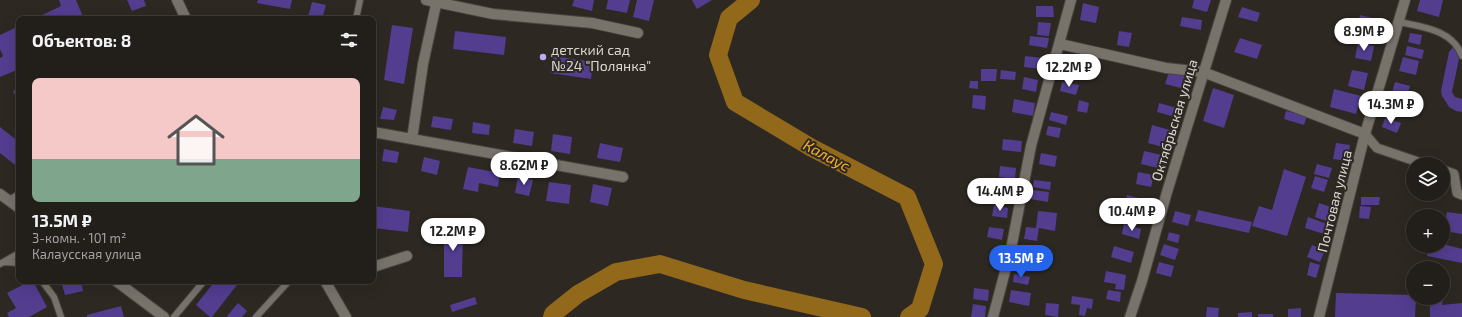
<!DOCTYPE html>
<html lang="ru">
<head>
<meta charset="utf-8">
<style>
	:root { --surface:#221e1a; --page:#2e2b27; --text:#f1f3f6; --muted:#a2a2a2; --line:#3f3c39; --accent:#2563eb }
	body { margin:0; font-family:"Exo 2",sans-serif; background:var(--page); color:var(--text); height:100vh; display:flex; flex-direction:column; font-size:15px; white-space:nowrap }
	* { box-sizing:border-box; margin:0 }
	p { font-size:13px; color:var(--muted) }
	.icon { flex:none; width:22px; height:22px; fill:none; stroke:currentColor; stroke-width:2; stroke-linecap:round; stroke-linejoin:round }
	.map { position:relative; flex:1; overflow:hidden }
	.side { position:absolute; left:16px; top:16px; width:360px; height:268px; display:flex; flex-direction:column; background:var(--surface); border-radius:8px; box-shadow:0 4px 16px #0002,0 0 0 1px var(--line) }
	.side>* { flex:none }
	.buttons { position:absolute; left:1406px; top:157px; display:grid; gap:8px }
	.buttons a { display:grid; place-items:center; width:44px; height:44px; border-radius:50%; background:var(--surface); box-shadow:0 4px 16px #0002,0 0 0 1px var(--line); font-size:20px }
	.price { position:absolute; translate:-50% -34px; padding:0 9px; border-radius:14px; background:#fff; color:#222; font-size:13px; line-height:26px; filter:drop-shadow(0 1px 2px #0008) }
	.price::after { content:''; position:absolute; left:50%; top:24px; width:12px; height:9px; margin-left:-6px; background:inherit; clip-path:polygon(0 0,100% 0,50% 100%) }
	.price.active { background:var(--accent); color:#fff }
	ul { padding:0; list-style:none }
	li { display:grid; align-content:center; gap:8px; height:212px; padding:0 16px }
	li+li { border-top:1px solid var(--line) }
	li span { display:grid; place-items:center; height:124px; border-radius:8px; color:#555 }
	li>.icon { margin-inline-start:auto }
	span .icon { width:72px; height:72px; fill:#fffc; stroke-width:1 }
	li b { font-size:17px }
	h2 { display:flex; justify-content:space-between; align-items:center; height:48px; padding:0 16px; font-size:17px }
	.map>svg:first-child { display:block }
</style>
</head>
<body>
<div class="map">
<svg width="1462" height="317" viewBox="0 0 1462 317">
	<rect width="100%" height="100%" fill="#2d2822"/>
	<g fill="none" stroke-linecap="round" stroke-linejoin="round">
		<!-- river -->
		<path stroke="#92681b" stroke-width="18" d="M751,0L729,18L718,55L735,102L812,148L907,197L934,264L920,309L909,317
			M552,317L553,314L578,294L616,272L660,264L744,290L862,317"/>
	</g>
	<!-- building -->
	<path fill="#523d8f" d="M59,0H76L84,19H34L61,6Z
		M127,0H144L146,6L132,11Z
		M258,0H292L290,9L257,3Z
		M574,0H594L592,11L572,6Z
		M608,0H630L627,13L606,9Z
		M637,0H654L649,21L633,17Z
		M692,0H712L697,9Z
		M1194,0H1211L1207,12L1192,8Z
		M1420,0H1443L1439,17L1417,11Z
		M312,2L326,5L322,19H311L312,17H308Z
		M1083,3L1099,7L1096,23L1080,20Z
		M1036,6H1053L1054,17H1036Z
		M1242,7L1260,13L1257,22L1238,17Z
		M1360,15L1380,20L1378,29L1358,25Z
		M1182,17L1202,20L1201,30L1180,26Z
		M1038,22L1051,23L1049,36L1037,35Z
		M392,25L413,28L404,84L384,80Z
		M19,26V69L0,77V58L3,56L0,49V35Z
		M455,31L506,37L504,55L453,49Z
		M1119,31L1132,33L1129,47L1117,45Z
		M1410,33L1422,35L1420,45L1408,42Z
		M1030,36L1049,38L1047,48L1029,45Z
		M1240,38L1262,45L1257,59L1234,52Z
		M1358,43L1374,46L1371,61L1355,58Z
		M1407,46L1424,50L1422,59L1405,55Z
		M1454,46L1459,59L1452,92L1455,97L1462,99V112L1456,111L1449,107L1442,96L1441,91L1449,52Z
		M1070,55L1084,57L1083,66L1068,64Z
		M553,56L593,62L591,79L550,73Z
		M1025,56L1043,58L1042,69L1024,67Z
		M1403,57L1419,61L1416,75L1399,71Z
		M981,69H997L996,81H981Z
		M1001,70L1016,72L1015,80L1000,79Z
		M1352,70L1368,73L1364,90L1348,86Z
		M1169,72L1189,77L1185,89L1165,84Z
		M1024,77L1038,80L1036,92L1022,89Z
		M970,81H978V89L969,88Z
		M1062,82L1079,85L1076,95L1060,91Z
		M1395,82L1410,86L1407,96L1392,92Z
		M1213,88L1234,95L1224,128L1203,121Z
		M19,89V101L18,102L13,91Z
		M1334,89L1361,96L1356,114L1330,107Z
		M973,95L986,96L985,110L972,108Z
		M1392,95L1411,100L1409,108L1390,102Z
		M1014,99L1035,103L1033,116L1012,112Z
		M1079,100L1089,103L1087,113L1077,111Z
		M1159,103L1177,108L1175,117L1157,112Z
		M383,107L397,110L394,120L380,119Z
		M1286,111L1307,116L1304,125L1284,119Z
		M1051,112L1068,116L1066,125L1049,120Z
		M433,116L453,119L451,130L431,127Z
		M1385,118L1401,123L1397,133L1382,127Z
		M473,122L490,125L489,135L472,133Z
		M1152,125L1170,130L1166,148L1148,143Z
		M1048,126L1061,128L1059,138L1046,135Z
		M0,127L19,142V168L0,153Z
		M515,129L534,132L532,146L513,143Z
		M553,134L572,137L570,154L551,151Z
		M1003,139L1022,141L1021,152L1002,150Z
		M600,143L623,148L620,162L597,158Z
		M1336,143L1350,145L1347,161L1333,159Z
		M384,149L399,152L397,163L382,161Z
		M1144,151L1162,155L1158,168L1141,164Z
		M1041,153L1057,156L1055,167L1039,164Z
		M424,157L440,161L437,175L421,171Z
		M1317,164L1332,168L1329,178L1314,174Z
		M1409,165L1413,166V180L1407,178Z
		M1000,166L1016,168L1015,179L999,177Z
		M468,167L500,173L498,187L479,183L478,192L463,189Z
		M1284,169L1306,177L1287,236L1252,226L1259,206L1272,210Z
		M1138,172L1154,175L1151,187L1136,184Z
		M1315,176L1328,180L1324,192L1311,188Z
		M518,177L533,180L529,196L515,193Z
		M1034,180L1051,182L1050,190L1033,187Z
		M549,182L571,185L569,204L546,201Z
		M593,184L612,188L608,206L590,202Z
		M996,190L1013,192L1011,203L994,201Z
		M1032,190L1049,192L1048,202L1030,199Z
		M1127,195L1151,201L1147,217L1135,215L1137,207L1125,204Z
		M1361,197H1380L1379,205H1361Z
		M1319,203L1337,209L1332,223L1315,217Z
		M994,205L1008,208L1007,218L992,216Z
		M373,206L410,211L408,232L373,228Z
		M1360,206L1371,207L1369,219L1359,218Z
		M1198,210L1252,222L1249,233L1195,221Z
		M1038,211L1057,213L1055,231L1039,228L1037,241L1024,239L1026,227L1036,228Z
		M1175,211L1191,215L1188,226L1172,222Z
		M1447,212L1462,214V234L1444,231Z
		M1308,217L1330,225L1327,235L1305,228Z
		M1124,224L1141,229L1139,239L1122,234Z
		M444,226L463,227L462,277H444Z
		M989,227L1004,229L1002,240L987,237Z
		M1169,232L1180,235L1178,243L1167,240Z
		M1164,244L1179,249L1175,260L1160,255Z
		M1443,244L1462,249V263L1427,256L1429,246H1443Z
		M1022,245L1038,247L1036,260L1020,257Z
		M1312,245L1325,250L1320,262L1307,257Z
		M1114,246L1134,252L1131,263L1111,257Z
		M1159,262L1174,266L1171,277L1156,273Z
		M1310,262L1320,265L1316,278L1307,275Z
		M1106,271L1126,275L1124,290L1115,289L1116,284L1104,282Z
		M1014,274L1030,277L1028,285L1013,282Z
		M30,281H33L47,307L29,317H9L7,313L16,308L7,293Z
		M61,281H81L83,291L65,295Z
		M215,281H240L212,317H210L196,305Z
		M974,288L989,290L988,301L973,299Z
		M1011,290L1031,293L1029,306L1009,302Z
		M1108,290L1121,292L1120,302L1106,299Z
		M1336,293L1413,295V298H1416L1415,317H1335Z
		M1072,296L1093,299L1092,309L1087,308L1085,316L1079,315L1080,305L1071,304Z
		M475,297L477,304L452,312L450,305Z
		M1430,298H1443L1442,305L1462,303V317H1430Z
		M238,303L247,311L242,317H228L227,316Z
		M1046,303L1059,304L1058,317L1045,315Z
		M973,304L986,306L985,317H971Z
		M121,306L124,317H87V315Z
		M1207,307L1219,308L1218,317H1206Z
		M1301,308V317H1288V309Z
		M1252,312V317H1238V313Z
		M1258,314H1273V317H1258Z"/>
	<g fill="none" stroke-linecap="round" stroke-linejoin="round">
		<defs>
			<path id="service" d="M356,19L360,0
				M1399,22C1423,27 1453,30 1462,56
				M9,200L19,194
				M4,262L19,263
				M0,264L19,253
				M42,281L54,297L61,317
				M174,317L204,281
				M256,317L289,281"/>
			<path id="pedestrian" d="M1365,134L1377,148L1424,164
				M1443,170L1454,174L1457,193L1462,195"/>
			<path id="minor" d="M177,0L186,19
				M426,0L493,14L592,23L638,33
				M1060,44L1166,68L1203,72L1365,134
				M373,132L623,177
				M412,139L423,64L437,0
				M0,194L19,208
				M373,267L407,256
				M116,281L164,317
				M325,281L346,317
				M993,317L1011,249L1031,146L1071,0"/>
			<path id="secondary" d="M1130,317L1142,281L1167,192L1226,0
				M1319,317L1365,134L1405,0"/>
		</defs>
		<!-- service casing -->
		<use href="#service" stroke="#48443f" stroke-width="8"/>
		<!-- pedestrian casing -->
		<use href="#pedestrian" stroke="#48443f" stroke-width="11"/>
		<!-- minor casing -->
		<use href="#minor" stroke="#48443f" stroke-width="12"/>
		<!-- secondary casing -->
		<use href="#secondary" stroke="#48443f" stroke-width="12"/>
		<!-- service -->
		<use href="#service" stroke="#77726a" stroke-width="6"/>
		<!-- pedestrian -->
		<use href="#pedestrian" stroke="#77726a" stroke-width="9"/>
		<!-- minor -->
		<use href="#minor" stroke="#77726a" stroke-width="10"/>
		<!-- secondary -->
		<use href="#secondary" stroke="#77726a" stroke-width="10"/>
	</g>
	<!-- markers -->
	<circle fill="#b8abf7" stroke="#2d2822" stroke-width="1.5" cx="543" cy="57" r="4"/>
	<g text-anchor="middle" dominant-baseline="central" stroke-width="4" stroke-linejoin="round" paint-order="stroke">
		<!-- poi labels -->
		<g font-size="14" fill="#dad7d2" stroke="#2d2822" text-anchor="start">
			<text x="551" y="49">детский сад<tspan x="551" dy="16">№24 "Полянка"</tspan></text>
		</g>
		<!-- street labels -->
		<g font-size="14" fill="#dad7d2" stroke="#2d2822">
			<text transform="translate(1174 120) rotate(-73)">Октябрьская улица</text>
			<text transform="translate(1334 201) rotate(-76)">Почтовая улица</text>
		</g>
		<!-- water labels -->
		<g font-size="15" font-style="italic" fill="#f8b126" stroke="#2d2822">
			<text transform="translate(827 155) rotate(28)">Калаус</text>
		</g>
	</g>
</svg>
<div class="buttons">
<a><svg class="icon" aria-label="layers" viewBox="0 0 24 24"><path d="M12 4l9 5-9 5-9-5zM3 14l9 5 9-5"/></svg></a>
<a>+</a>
<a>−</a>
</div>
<b class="price" style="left:1364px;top:52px">8.9M ₽</b>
<b class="price" style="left:1069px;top:88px">12.2M ₽</b>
<b class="price" style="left:1391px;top:125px">14.3M ₽</b>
<b class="price" style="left:524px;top:186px">8.62M ₽</b>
<b class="price" style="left:1000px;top:212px">14.4M ₽</b>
<b class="price" style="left:1132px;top:232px">10.4M ₽</b>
<b class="price" style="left:453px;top:252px">12.2M ₽</b>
<b class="price active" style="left:1021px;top:279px">13.5M ₽</b>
<section class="side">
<h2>Объектов: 8<svg class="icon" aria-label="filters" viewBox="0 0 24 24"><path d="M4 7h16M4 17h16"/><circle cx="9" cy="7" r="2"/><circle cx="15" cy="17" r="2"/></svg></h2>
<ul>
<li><span style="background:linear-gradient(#f6c9c9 65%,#7fa58c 0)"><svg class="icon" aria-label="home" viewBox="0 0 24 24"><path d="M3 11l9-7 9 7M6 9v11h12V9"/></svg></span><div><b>13.5M ₽</b><p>3-комн. · 101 m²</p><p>Калаусская улица</p></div></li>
</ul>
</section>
</div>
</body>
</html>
